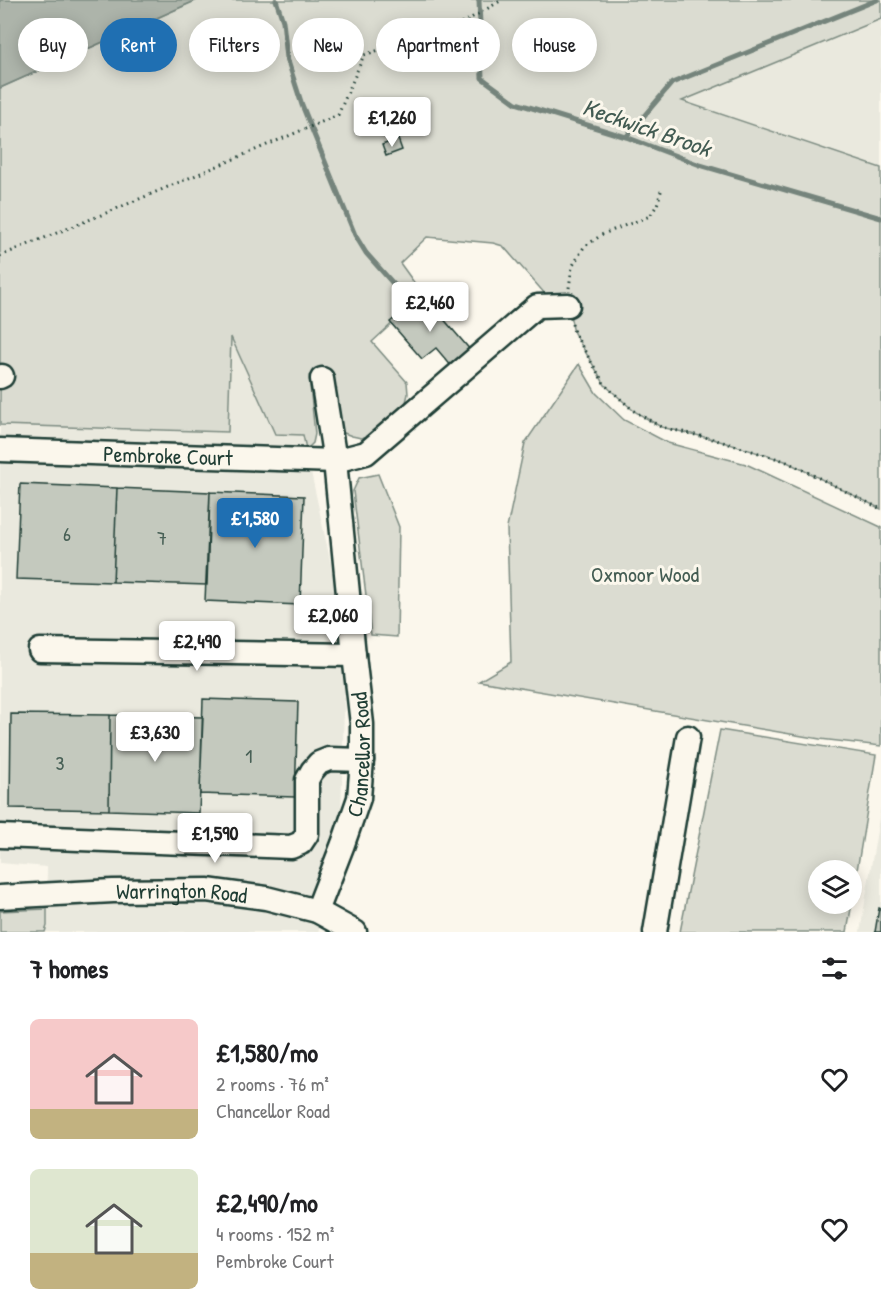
<!DOCTYPE html>
<html lang="en">
<head>
<meta charset="utf-8">
<style>
	:root { --surface:#fff; --page:#f2f2f2; --text:#202124; --muted:#757577; --accent:#1f6fb2 }
	body { margin:0; font-family:"Patrick Hand",sans-serif; background:var(--page); color:var(--text); height:100vh; display:flex; flex-direction:column; font-size:22px; white-space:nowrap }
	* { box-sizing:border-box; margin:0 }
	p { font-size:20px; color:var(--muted) }
	.icon { flex:none; width:33px; height:33px; fill:none; stroke:currentColor; stroke-width:2; stroke-linecap:round; stroke-linejoin:round }
	.map { position:relative; height:932px; overflow:hidden }
	.sheet { display:flex; flex-direction:column; background:var(--surface); flex:1 }
	.sheet>* { flex:none }
	.guide { position:absolute; left:18px; top:18px; width:846px; height:54px; display:flex; gap:12px }
	.tools { position:absolute; left:808px; top:860px; display:grid; gap:12px }
	.tools a { display:grid; place-items:center; width:54px; height:54px; border-radius:50%; background:var(--surface); box-shadow:0 3px 15px #0003; font-size:30px }
	.price { position:absolute; translate:-50% -51px; padding:0 14px; border-radius:6px; background:#fff; color:#222; font-size:20px; line-height:39px; filter:drop-shadow(0 2px 3px #0008) }
	.price::after { content:''; position:absolute; left:50%; top:36px; width:18px; height:14px; margin-left:-9px; background:inherit; clip-path:polygon(0 0,100% 0,50% 100%) }
	.price.selected { background:var(--accent); color:#fff }
	ul { padding:0; list-style:none }
	li { display:flex; align-items:center; gap:18px; height:150px; padding:0 30px }
	li span { display:grid; place-items:center; flex:none; width:168px; height:120px; border-radius:9px; color:#555 }
	li>.icon { margin-inline-start:auto }
	span .icon { width:72px; height:72px; fill:#fffc; stroke-width:1 }
	li b { font-size:26px }
	h2 { display:flex; justify-content:space-between; align-items:center; height:72px; padding:0 30px; font-size:26px }
	.pill { padding:0 21px; border-radius:27px; background:var(--surface); box-shadow:0 3px 15px #0003; font-size:21px; line-height:54px }
	.pill.selected { background:var(--accent); color:#fff }
	.map>svg:first-child { display:block }
</style>
</head>
<body>
<div class="map">
<svg width="881" height="932" viewBox="0 0 881 932">
	<rect width="100%" height="100%" fill="#fbf7ec"/>
	<filter id="ink" filterUnits="userSpaceOnUse"><feTurbulence type="fractalNoise" baseFrequency=".0167" numOctaves="2"/><feDisplacementMap in="SourceGraphic" scale="12" xChannelSelector="R" yChannelSelector="G"/><feConvolveMatrix kernelMatrix="1 2 1 2 8 2 1 2 1" color-interpolation-filters="sRGB"/></filter>
	<g filter="url(#ink)">
		<!-- built -->
		<path fill="#eae9de" d="M881,19V168L681,101Z
			M231,335L275,434L303,435L346,634L340,854L318,932H46L47,867L0,863V425L227,432Z
			M881,807V932H860Z"/>
		<!-- green -->
		<path fill="#dbdcd1" stroke="#7d8c82" stroke-width="1.5" d="M197,0H881V19L682,101L881,168V509L785,461L713,439L661,427L634,411L605,385L574,333L568,306L549,317L550,297L546,295L503,246L493,243L427,237L400,263L423,295L372,342L407,382L408,394L405,406L370,435L361,438L352,436L344,433L336,425L328,373L309,376L315,434L313,443L309,447L306,449L303,435L275,434L231,337L228,432L0,425V88Z
			M579,364L596,393L624,420L668,443L746,464L881,527V746L820,739L479,681L511,662L507,528L525,443Z
			M378,474L399,527L397,637L371,635L353,491L359,478Z
			M720,730L876,755L852,901V870H819V903H852L847,932H680Z
			M47,909V926L45,932H0V911Z"/>
		<!-- water -->
		<path fill="#adb4aa" stroke="#74847b" stroke-width="1.5" d="M0,0H197L0,88Z"/>
		<g fill="none" stroke-linecap="round" stroke-linejoin="round">
			<!-- stream -->
			<path stroke="#74847b" stroke-width="5" d="M276,0L283,21L287,58L302,105L355,235L366,253L405,297
				M479,0L482,78L516,103L626,137L700,165L881,218
				M626,137L672,83L877,0"/>
		</g>
		<!-- building -->
		<path fill="#c4c9be" stroke="#1f3d34" stroke-width="1.5" d="M398,139L402,150L386,156L382,145Z
			M423,295L472,352L453,368L436,348L422,359L390,322Z
			M20,484L117,488L113,582L16,579Z
			M117,488L210,492L207,585L113,582Z
			M210,492L304,496L300,605L205,601Z
			M203,699L298,702L295,797L200,794Z
			M11,714L110,715L109,810L10,808Z
			M110,715L203,717L199,813L109,810Z
			M879,908L881,909V932H875Z"/>
		<g fill="none" stroke-linecap="round" stroke-linejoin="round">
			<defs>
				<g id="minor">
					<path d="M0,377L2,376"/>
					<path id="s1" d="M0,450L335,461L366,453L537,306L568,305"/>
					<path d="M40,650L354,655"/>
					<path d="M0,836L291,847L301,843L307,834V780L312,771L319,763L329,759L362,760"/>
					<path id="s2" d="M0,897L113,891L207,890L266,898L317,911L355,932"/>
					<path id="s3" d="M317,911L343,844L359,798L362,760V724L354,655L335,461L322,379"/>
					<path d="M655,932L688,737"/>
				</g>
			</defs>
			<!-- minor casing -->
			<use href="#minor" stroke="#1f3d34" stroke-width="27"/>
			<!-- path -->
			<path stroke="#1f3d34" stroke-width="3" stroke-dasharray="1.5 4.5" stroke-linecap="butt" d="M0,256L111,211L338,115L364,55L466,21L502,0
				M569,288L572,267L584,247L603,234L650,216L657,205L662,188
				M572,324L574,333L605,385L634,411L661,427L713,439L785,461L881,509"/>
			<!-- minor -->
			<use href="#minor" stroke="#fbf7ec" stroke-width="22"/>
		</g>
	</g>
	<g text-anchor="middle" dominant-baseline="central" stroke-width="6" stroke-linejoin="round" paint-order="stroke">
		<!-- number labels -->
		<g font-size="20" fill="#486056">
			<text x="67" y="533">6</text>
			<text x="162" y="537">7</text>
			<text x="249" y="755">1</text>
			<text x="60" y="762">3</text>
		</g>
		<!-- street labels -->
		<g font-size="22" fill="#1f3d34" stroke="#fbf7ec">
			<text stroke="none"><textPath href="#s1" startOffset="168">Pembroke Court</textPath></text>
			<text stroke="none"><textPath href="#s3" startOffset="164">Chancellor Road</textPath></text>
			<text stroke="none"><textPath href="#s2" startOffset="182">Warrington Road</textPath></text>
		</g>
		<!-- park labels -->
		<g font-size="22" fill="#455d53" stroke="#fbf7ec">
			<text x="645" y="574">Oxmoor Wood</text>
		</g>
		<!-- water labels -->
		<g font-size="24" font-style="italic" fill="#425b52" stroke="#fbf7ec">
			<text transform="translate(647 127) rotate(19)">Keckwick Brook</text>
		</g>
	</g>
</svg>
<div class="tools">
<a><svg class="icon" aria-label="layers" viewBox="0 0 24 24"><path d="M12 4l9 5-9 5-9-5zM3 14l9 5 9-5"/></svg></a>
</div>
<b class="price" style="left:392px;top:148px">£1,260</b>
<b class="price" style="left:430px;top:333px">£2,460</b>
<b class="price selected" style="left:255px;top:549px">£1,580</b>
<b class="price" style="left:333px;top:646px">£2,060</b>
<b class="price" style="left:197px;top:672px">£2,490</b>
<b class="price" style="left:155px;top:763px">£3,630</b>
<b class="price" style="left:215px;top:864px">£1,590</b>
<div class="guide">
<a class="pill">Buy</a>
<a class="pill selected">Rent</a>
<a class="pill">Filters</a>
<a class="pill">New</a>
<a class="pill">Apartment</a>
<a class="pill">House</a>
</div>
</div>
<section class="sheet">
<h2>7 homes<svg class="icon" aria-label="filters" viewBox="0 0 24 24"><path d="M4 7h16M4 17h16"/><circle cx="9" cy="7" r="2"/><circle cx="15" cy="17" r="2"/></svg></h2>
<ul>
<li><span style="background:linear-gradient(#f6c9c9 75%,#c2b280 0)"><svg class="icon" aria-label="home" viewBox="0 0 24 24"><path d="M3 11l9-7 9 7M6 9v11h12V9"/></svg></span><div><b>£1,580/mo</b><p>2 rooms · 76 m²</p><p>Chancellor Road</p></div><svg class="icon" aria-label="heart" viewBox="0 0 24 24"><path d="M12 20l-8-8c-3-5 5-10 8-4 3-6 11-1 8 4z"/></svg></li>
<li><span style="background:linear-gradient(#dfe7d0 70%,#c2b280 0)"><svg class="icon" aria-label="home" viewBox="0 0 24 24"><path d="M3 11l9-7 9 7M6 9v11h12V9"/></svg></span><div><b>£2,490/mo</b><p>4 rooms · 152 m²</p><p>Pembroke Court</p></div><svg class="icon" aria-label="heart" viewBox="0 0 24 24"><path d="M12 20l-8-8c-3-5 5-10 8-4 3-6 11-1 8 4z"/></svg></li>
</ul>
</section>
</body>
</html>
